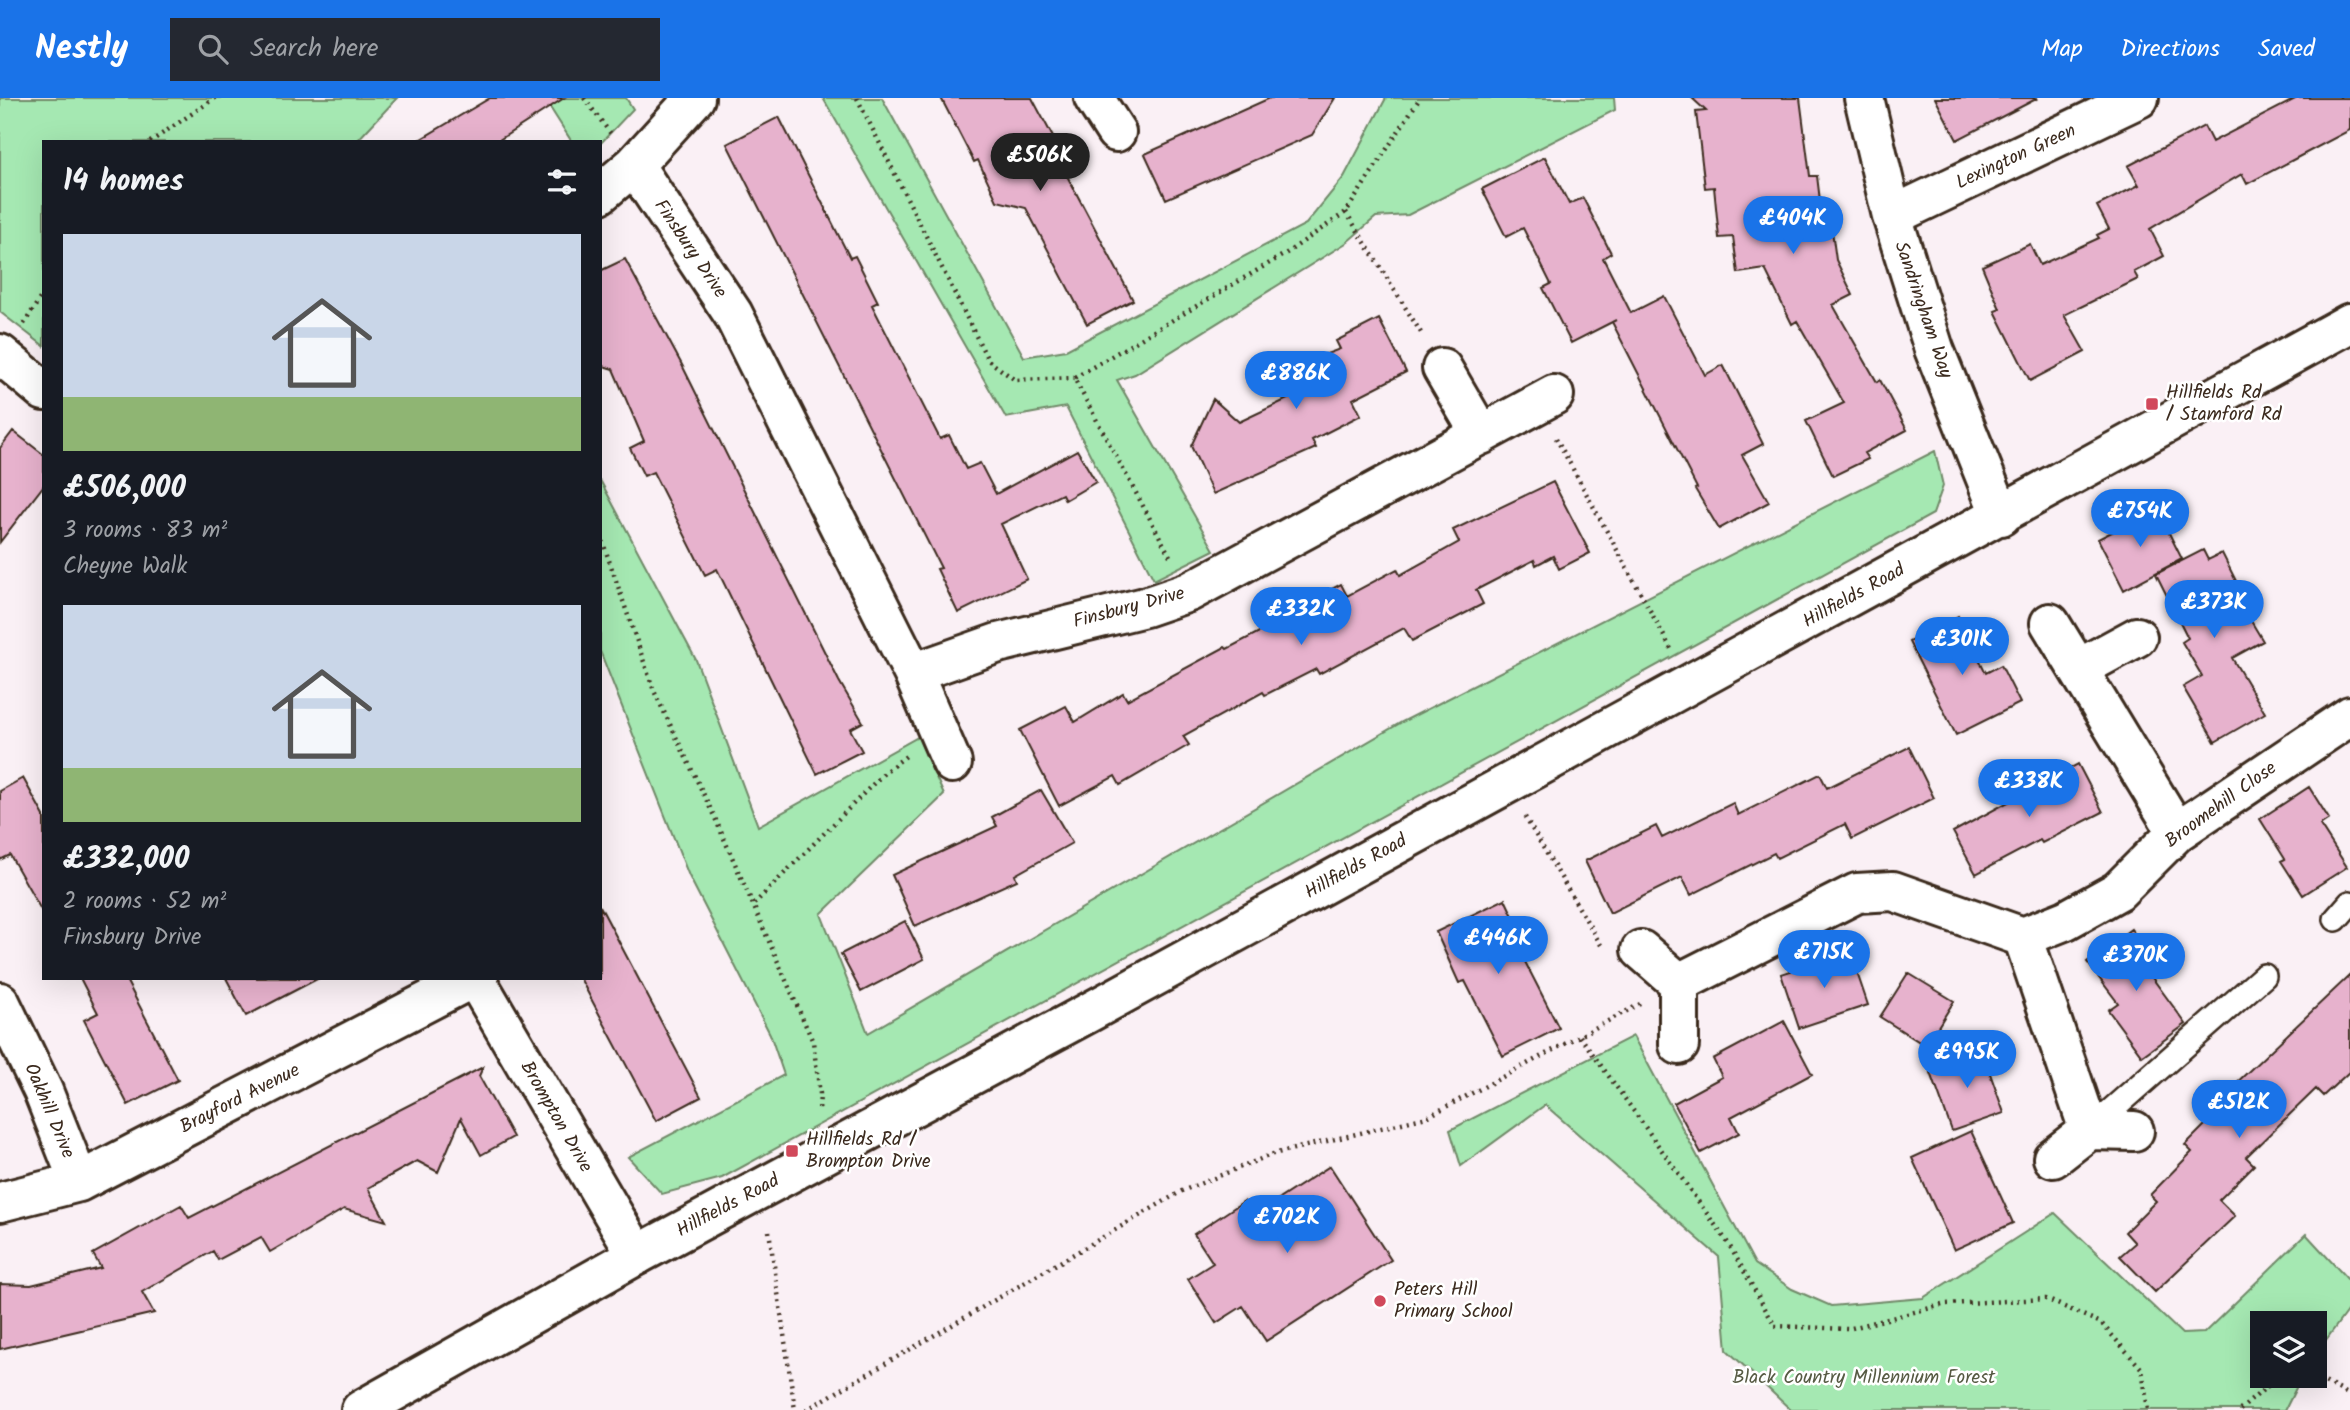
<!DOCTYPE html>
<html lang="en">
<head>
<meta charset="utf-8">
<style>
	:root { --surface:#171b24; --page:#242831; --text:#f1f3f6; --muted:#9ea1a6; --accent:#1a73e8 }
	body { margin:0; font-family:Kalam,sans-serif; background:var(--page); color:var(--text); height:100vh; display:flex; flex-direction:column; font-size:26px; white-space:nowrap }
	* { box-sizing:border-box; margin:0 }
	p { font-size:23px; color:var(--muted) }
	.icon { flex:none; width:38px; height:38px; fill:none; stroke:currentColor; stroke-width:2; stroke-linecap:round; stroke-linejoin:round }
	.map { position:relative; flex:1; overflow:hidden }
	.sheet { position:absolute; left:42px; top:42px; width:560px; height:840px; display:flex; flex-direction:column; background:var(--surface); border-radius:0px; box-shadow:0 7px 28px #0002 }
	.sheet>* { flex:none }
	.fabs { position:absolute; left:2250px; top:1213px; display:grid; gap:14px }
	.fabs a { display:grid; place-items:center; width:77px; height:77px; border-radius:0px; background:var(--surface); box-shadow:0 7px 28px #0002; font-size:35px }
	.price { position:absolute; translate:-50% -60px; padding:0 16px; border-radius:24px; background:var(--accent); color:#fff; font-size:23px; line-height:46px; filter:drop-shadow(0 2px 4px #0008) }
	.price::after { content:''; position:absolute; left:50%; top:42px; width:21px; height:16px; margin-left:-10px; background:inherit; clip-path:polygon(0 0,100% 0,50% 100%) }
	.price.selected { background:#222; color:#fff }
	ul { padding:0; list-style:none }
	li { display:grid; align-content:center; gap:14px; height:371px; padding:0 21px }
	li span { display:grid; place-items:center; height:217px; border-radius:0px; color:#555 }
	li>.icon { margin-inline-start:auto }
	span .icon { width:126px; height:126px; fill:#fffc; stroke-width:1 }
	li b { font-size:30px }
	h2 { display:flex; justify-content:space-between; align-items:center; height:84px; padding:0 21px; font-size:30px }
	header { display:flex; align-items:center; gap:42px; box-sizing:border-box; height:98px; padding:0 35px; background:var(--accent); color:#fff }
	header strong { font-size:33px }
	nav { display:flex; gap:38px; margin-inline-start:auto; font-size:24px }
	.search { width:490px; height:63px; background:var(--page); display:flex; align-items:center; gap:18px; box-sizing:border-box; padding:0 24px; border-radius:0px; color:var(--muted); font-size:26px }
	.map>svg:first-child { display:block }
</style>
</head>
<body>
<header>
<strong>Nestly</strong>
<div class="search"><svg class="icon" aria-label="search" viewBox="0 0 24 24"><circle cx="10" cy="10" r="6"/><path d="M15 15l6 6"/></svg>Search here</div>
<nav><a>Map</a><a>Directions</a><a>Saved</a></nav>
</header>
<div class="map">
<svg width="2350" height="1312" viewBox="0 0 2350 1312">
	<rect width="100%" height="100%" fill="#faf0f5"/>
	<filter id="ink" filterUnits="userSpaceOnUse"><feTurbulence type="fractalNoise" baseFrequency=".0143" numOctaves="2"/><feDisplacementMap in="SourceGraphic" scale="14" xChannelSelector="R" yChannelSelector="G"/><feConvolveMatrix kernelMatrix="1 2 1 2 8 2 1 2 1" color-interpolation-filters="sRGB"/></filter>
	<g filter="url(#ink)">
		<!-- green -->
		<path fill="#a5e8b2" stroke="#708968" stroke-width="2" d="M0,0H397L356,44H44V248L0,214Z
			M544,0H626L633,11L600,46L572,44Z
			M823,0H882L1024,259L1066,252L1306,126L1344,79L1386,0H1614L1615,12L1408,117L1376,119L1346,145L1135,276L1117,282L1214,452L1154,482L1066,309L1006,320Z
			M1935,353L1943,388L1933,416L722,1080L662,1096L628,1059L784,977L770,936L689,778L600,553V382L696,562L758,728L918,639L944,697L821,816L868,935L1402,624Z
			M1633,938L1755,1166L1792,1191L1831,1208L1923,1200L2055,1115L2182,1236L2204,1235L2306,1136L2350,1184V1209L2315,1257V1225H2263V1278H2302L2285,1312H1791L1727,1252L1719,1159L1545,1007L1461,1068L1450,1032Z"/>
		<!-- building -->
		<path fill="#e7b2cd" stroke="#3b2a1e" stroke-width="2" d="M490,0H564L496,44H416Z
			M941,0H1032L1070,71L1065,74L1133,202L1087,226L1026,110L997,103L978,62L974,64Z
			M1270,0H1335L1312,37L1166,101L1145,56Z
			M1692,0H1800L1810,78H1817L1822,119L1830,118L1836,162L1853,197L1833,207L1877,284L1880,282L1907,332L1864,355L1868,361L1833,378L1806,323L1844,305L1797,223L1792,226L1765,171L1738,175L1733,139L1719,140L1714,89L1705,90L1696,14L1706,13Z
			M1935,0H2038L1957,42Z
			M2297,0H2350V32L2247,86L2242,76L2150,131L2164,158L2134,174L2138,181L2064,217L2085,254L2030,283L1995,213L2000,211L1982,168L2030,146L2040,167L2099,140L2097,137L2109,131L2097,108L2139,87L2128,68L2204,28L2212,44Z
			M779,19L850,160L855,158L878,204L872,207L940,341L949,337L966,371L980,365L996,396L1077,352L1096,384L1065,402L1062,396L1001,426L1027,481L958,515L937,471L941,470L727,46Z
			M1545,59L1569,106L1583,100L1611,155L1603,160L1631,215L1664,198L1705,277L1723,267L1763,346L1742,357L1769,404L1719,431L1695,391L1697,390L1612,224L1616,222L1571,245L1543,190L1551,186L1523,130L1506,139L1482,91Z
			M625,161L682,267L839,583L863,624L850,631L862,653L817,676L717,471L705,477L653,374L644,378L630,350L644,343L613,271L600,267V173Z
			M1379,221L1406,274L1353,301L1361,317L1312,342L1316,350L1213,396L1191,348L1213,301L1239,324L1294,298L1313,261L1340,251L1336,243Z
			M13,333L44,357V387L0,444V350Z
			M1553,384L1590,455L1559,471L1553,458L1536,467L1534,462L1476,492L1483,506L1412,543L1404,530L1319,576L1316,571L1265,597L1263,594L1183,638L1189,647L1120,687L1115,678L1059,708L1020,632L1066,608L1075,624L1123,595L1127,602L1225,549L1227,551L1288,519L1286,515L1341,486L1347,498L1397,471L1400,477L1459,444L1453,432Z
			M2157,411L2182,461L2124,492L2098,441Z
			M2203,452L2208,462L2222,455L2242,495L2236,498L2263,543L2232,560L2265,615L2215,644L2183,589L2202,578L2182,544L2188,540L2156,476Z
			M1958,518L1986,575L2001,567L2020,605L1956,637L1909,544Z
			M1909,649L1934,700L1852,741L1845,726L1777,760L1774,755L1691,797L1682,779L1610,815L1585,763L1656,728L1662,740L1733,705L1738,717L1820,676L1827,690Z
			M2078,666L2103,714L2042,745L2040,742L1976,776L1953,734Z
			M23,680L44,718V817L10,757L0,762V693Z
			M2309,689L2329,721L2320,727L2347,769L2303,797L2281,763L2285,761L2260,721Z
			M1041,692L1072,745L1015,777L1017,782L915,828L892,777L997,728L992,719Z
			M1505,801L1529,852L1521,856L1559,930L1503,958L1465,883L1459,885L1436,834Z
			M600,808L701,999L656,1023L580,880H600Z
			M905,823L924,861L861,894L841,856Z
			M2131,831L2155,862L2145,870L2186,926L2142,958L2108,912L2118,905L2087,864Z
			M1850,854L1868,907L1799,930L1781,876Z
			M1908,875L1954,903L1926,948L1880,919Z
			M2350,877V973L2323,998L2316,991L2246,1059L2254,1067L2219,1102L2235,1118L2155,1194L2120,1158L2135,1145L2125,1134L2156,1103L2150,1097L2192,1054L2185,1047L2218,1014L2212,1008Z
			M80,880H125L178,982L128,1007L84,922L98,915Z
			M226,880H319L246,918Z
			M1784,923L1812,976L1731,1019L1739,1035L1701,1055L1674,1005L1722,979L1713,961Z
			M1981,950L2004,1015L1952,1033L1929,969Z
			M483,969L479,978L513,1039L481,1057L461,1020L438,1074L417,1063L368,1090L386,1123L344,1111L270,1154L261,1139L218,1162L213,1153L142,1194L154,1215L0,1251V1186L31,1187L101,1170L93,1156L181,1107L189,1120Z
			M1971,1033L2013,1125L1954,1152L1912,1060Z
			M1330,1068L1391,1162L1266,1243L1243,1208L1216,1225L1188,1181L1213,1165L1194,1136L1244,1103L1254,1117Z"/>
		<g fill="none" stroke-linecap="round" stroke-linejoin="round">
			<defs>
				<path id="service" d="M2336,821L2350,805
					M2089,1032L2264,878"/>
				<path id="minor" d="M1094,0L1116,34
					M634,67L733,216L913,575L952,665
					M600,96L634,67L695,0
					M1892,118L2139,0
					M0,256L44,293
					M1442,270L1481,337
					M2050,525L2177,734
					M2078,571L2137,539
					M913,575L998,545L1145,509L1189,494L1554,297
					M2023,839L2089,1032
					M1641,852L1679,885V947
					M475,880L637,1157
					M1679,885L1857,795L1893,793L2023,839L2066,822L2118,793L2177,734L2350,618
					M0,904L43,993L79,1084
					M2053,1060L2089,1032L2134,1033
					M0,1104L79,1084L473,880"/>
				<path id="tertiary" d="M1864,0L1892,118L1934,251L2001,418
					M361,1312L637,1157L1088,915L2350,225"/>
			</defs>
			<!-- service casing -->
			<use href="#service" stroke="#3b2a1e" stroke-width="28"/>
			<!-- minor casing -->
			<use href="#minor" stroke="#3b2a1e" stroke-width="44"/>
			<!-- tertiary casing -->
			<use href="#tertiary" stroke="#3b2a1e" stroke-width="44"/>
			<!-- path -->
			<path stroke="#3b2a1e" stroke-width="4.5" stroke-dasharray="2 5" stroke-linecap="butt" d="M584,0L611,36
				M857,0L988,262L1015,282L1074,280
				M150,44L215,0
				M1346,114L1423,238
				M24,226L44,194
				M1556,340L1671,551
				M600,436L654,593L715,720L813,944L820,996L819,1014
				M1170,458L1074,280L1285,156L1346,114L1420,0
				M1525,719L1601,847
				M754,806L886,673L906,658
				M1580,938L1728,1145L1775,1228L1848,1231L1946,1206L2046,1201L2101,1225L2142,1271L2148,1312
				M769,1133L795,1312
				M2313,1278L2350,1297
				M806,1312L1182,1093L1273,1056L1427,1019L1640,906
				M2240,1312L2279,1278"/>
			<!-- service -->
			<use href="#service" stroke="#fff" stroke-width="23"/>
			<!-- minor -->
			<use href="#minor" stroke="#fff" stroke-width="38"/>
			<!-- tertiary -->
			<use href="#tertiary" stroke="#fff" stroke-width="38"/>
		</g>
	</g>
	<!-- markers -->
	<g fill="#d1495b" stroke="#fff" stroke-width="2.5">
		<rect x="2145" y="299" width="14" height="14" rx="3.5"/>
		<rect x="785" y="1046" width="14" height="14" rx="3.5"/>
		<circle cx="1380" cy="1203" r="7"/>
	</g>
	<g text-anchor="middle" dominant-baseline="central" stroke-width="5" stroke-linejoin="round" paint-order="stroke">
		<!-- street labels -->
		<g font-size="19" fill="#3b2a1e" stroke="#fff">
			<text transform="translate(2016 59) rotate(-25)">Lexington Green</text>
			<text transform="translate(690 151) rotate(56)">Finsbury Drive</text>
			<text transform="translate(1923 212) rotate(71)">Sandringham Way</text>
			<text transform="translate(1854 498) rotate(-29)">Hillfields Road</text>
			<text transform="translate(1129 510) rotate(-15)">Finsbury Drive</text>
			<text transform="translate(2221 707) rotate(-36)">Broomehill Close</text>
			<text transform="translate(1356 769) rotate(-29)">Hillfields Road</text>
			<text transform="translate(240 1001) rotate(-27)">Brayford Avenue</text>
			<text transform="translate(49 1013) rotate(67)">Oakhill Drive</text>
			<text transform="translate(556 1019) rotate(60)">Brompton Drive</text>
			<text transform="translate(728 1108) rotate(-28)">Hillfields Road</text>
		</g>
		<!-- poi labels -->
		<g font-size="19" fill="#3b2a1e" stroke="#fff" text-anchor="start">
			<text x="2166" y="295">Hillfields Rd<tspan x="2166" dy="22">/ Stamford Rd</tspan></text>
			<text x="806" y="1042">Hillfields Rd /<tspan x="806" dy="22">Brompton Drive</tspan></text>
			<text x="1394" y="1192">Peters Hill<tspan x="1394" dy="22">Primary School</tspan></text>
		</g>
		<!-- park labels -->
		<g font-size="19" fill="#565a43" stroke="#fff">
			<text x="1864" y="1280">Black Country Millennium Forest</text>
		</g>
	</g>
</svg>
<div class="fabs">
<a><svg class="icon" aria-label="layers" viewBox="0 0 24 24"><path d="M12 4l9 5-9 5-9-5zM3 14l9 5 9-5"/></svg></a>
</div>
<b class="price selected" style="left:1040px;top:95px">£506K</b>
<b class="price" style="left:1793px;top:158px">£404K</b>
<b class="price" style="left:1296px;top:313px">£886K</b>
<b class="price" style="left:2140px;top:451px">£754K</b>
<b class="price" style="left:2214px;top:542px">£373K</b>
<b class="price" style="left:1301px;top:549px">£332K</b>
<b class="price" style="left:1962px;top:579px">£301K</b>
<b class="price" style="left:2029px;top:721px">£338K</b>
<b class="price" style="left:1498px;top:878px">£446K</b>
<b class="price" style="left:1824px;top:892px">£715K</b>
<b class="price" style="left:2136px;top:895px">£370K</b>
<b class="price" style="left:1967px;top:992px">£995K</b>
<b class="price" style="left:2239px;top:1042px">£512K</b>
<b class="price" style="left:1287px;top:1157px">£702K</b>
<section class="sheet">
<h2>14 homes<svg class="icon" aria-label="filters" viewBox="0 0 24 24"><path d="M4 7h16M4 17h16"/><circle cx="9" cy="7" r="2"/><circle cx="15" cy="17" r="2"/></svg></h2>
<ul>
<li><span style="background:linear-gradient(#c9d6e8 75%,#8fb573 0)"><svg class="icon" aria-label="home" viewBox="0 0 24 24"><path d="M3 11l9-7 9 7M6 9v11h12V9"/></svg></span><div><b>£506,000</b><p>3 rooms · 83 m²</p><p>Cheyne Walk</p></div></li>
<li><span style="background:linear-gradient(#c9d6e8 75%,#8fb573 0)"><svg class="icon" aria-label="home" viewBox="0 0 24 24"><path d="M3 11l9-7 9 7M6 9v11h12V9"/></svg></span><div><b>£332,000</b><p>2 rooms · 52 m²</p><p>Finsbury Drive</p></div></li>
</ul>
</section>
</div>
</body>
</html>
